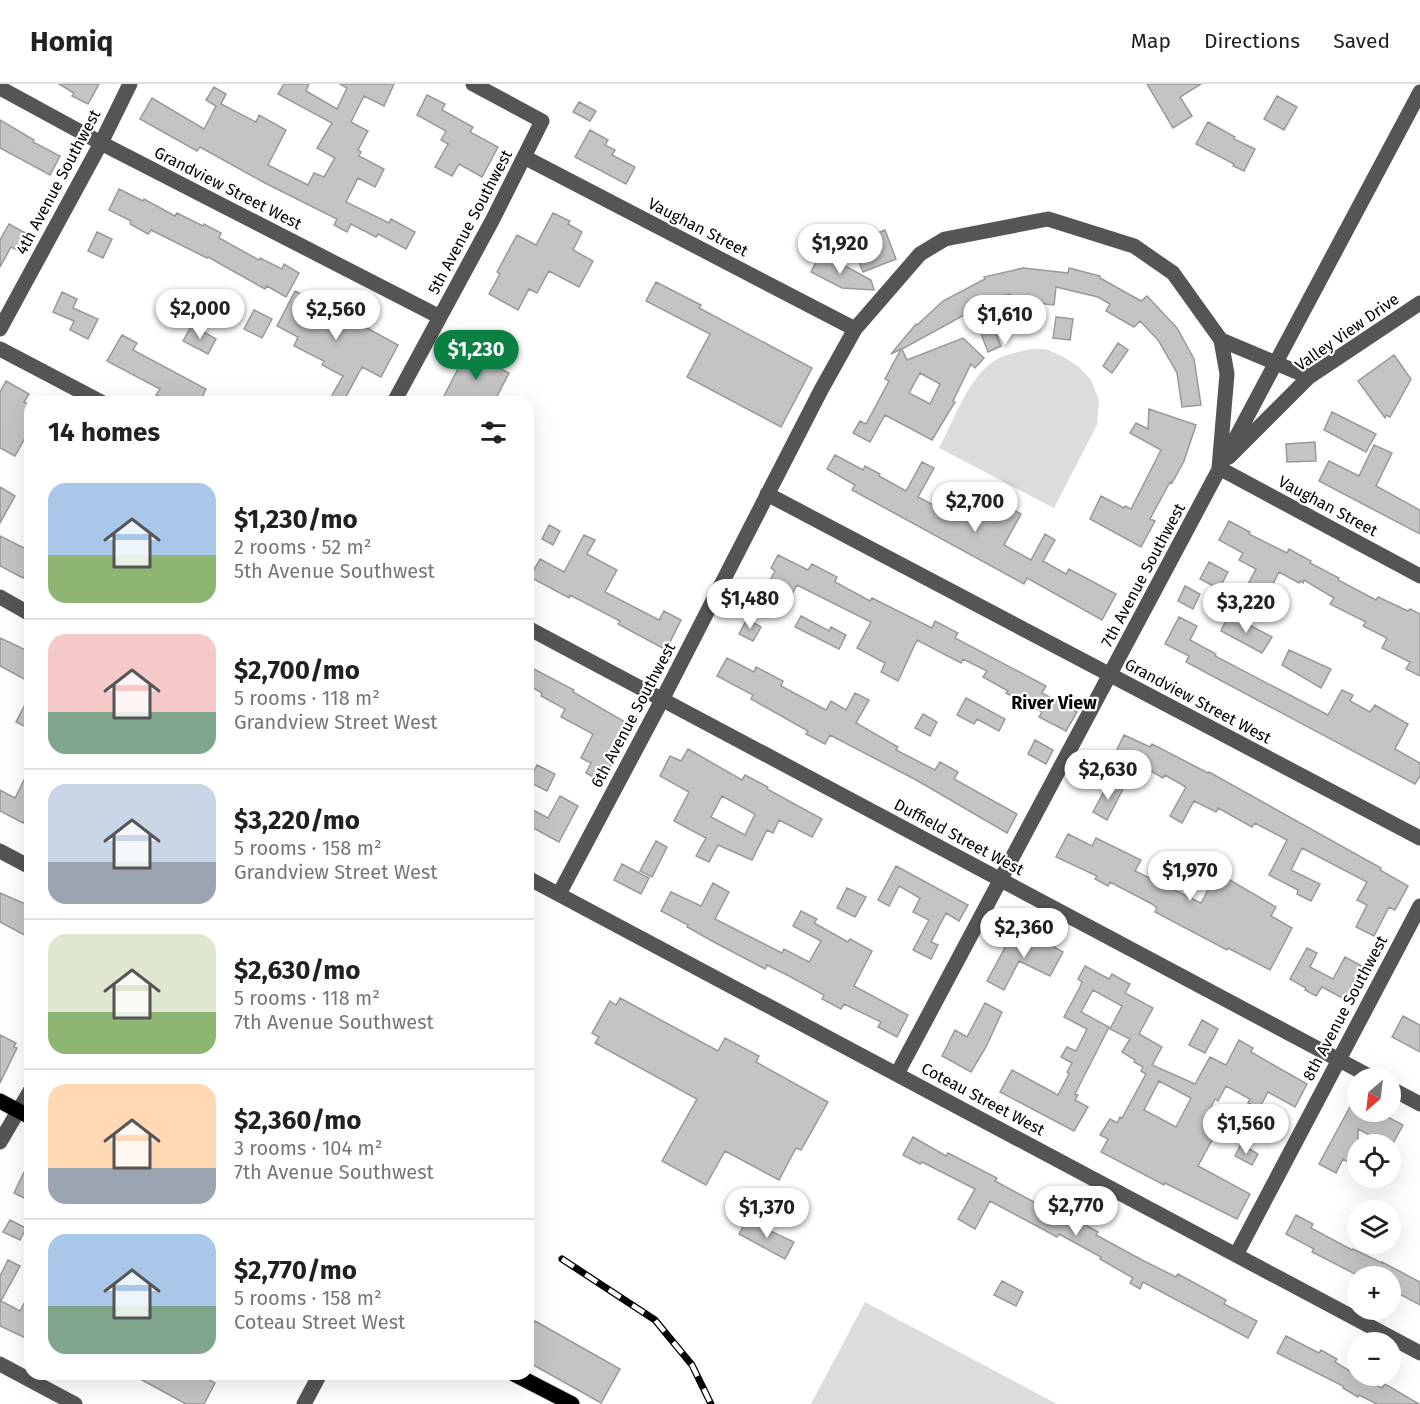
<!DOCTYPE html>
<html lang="en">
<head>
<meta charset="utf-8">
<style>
	:root { --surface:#fff; --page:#f2f2f2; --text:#202124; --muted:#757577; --line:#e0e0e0; --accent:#0b8043 }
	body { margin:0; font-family:"Fira Sans",sans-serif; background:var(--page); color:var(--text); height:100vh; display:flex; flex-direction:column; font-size:22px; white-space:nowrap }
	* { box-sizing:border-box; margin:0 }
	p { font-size:20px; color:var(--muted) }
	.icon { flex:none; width:33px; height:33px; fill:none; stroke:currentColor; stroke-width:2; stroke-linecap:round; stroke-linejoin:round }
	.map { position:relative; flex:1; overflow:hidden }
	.details { position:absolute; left:24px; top:312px; width:510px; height:984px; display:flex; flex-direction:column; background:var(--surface); border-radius:18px; box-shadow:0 6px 24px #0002 }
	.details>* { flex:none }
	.needle { width:39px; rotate:208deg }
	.buttons { position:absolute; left:1347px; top:984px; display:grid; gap:12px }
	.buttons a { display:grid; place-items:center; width:54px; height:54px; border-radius:50%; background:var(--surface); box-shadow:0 6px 24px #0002; font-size:30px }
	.price { position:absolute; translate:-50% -51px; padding:0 14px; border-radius:21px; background:#fff; color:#222; font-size:20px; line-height:39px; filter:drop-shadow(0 2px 3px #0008) }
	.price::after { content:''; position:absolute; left:50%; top:36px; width:18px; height:14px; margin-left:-9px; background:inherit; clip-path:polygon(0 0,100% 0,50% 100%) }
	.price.selected { background:var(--accent); color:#fff }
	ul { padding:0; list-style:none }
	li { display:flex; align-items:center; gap:18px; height:150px; padding:0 24px }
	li+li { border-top:2px solid var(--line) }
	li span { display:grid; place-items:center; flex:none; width:168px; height:120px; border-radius:18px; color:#555 }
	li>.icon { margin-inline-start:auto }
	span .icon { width:72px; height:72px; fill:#fffc; stroke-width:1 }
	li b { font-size:26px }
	h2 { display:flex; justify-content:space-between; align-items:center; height:72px; padding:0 24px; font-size:26px }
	header { display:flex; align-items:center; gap:36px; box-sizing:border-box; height:84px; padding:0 30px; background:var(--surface); border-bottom:2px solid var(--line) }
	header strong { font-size:28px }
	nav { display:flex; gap:33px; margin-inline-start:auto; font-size:21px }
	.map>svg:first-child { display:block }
</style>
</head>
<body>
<header>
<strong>Homiq</strong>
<nav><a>Map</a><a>Directions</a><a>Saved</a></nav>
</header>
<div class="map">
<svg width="1420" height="1320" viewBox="0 0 1420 1320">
	<rect width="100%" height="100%" fill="#fff"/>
	<!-- green -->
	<path fill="#dcdcdc" d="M1031,265H1046L1064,273L1079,283L1091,296L1099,316L1097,341L1054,424L939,364C953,338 967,297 991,279C1002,271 1018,268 1031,265Z
		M865,1218L1057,1320H811Z"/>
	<!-- building -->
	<path fill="#c4c4c4" stroke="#999" stroke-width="1.5" fill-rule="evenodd" d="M59,0H99L88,20L72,12L74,9Z
		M284,0H309L306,7L337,25L347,4L340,0H394L384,22L364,12L351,38L368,47L358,66L361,68L359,72L384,85L375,103L358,94L346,118L389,139L391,135L415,148L406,165L378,150L376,153L351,140L347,148L334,141L337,135L263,98L200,63L197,67L140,35L152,14L204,45L216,22L206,16L214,3L226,10L221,20L256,38L259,31L286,46L268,81L308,101L314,89L324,93L335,74L317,64L332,39L278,10Z
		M1147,0H1201L1180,13L1192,32L1173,44Z
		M427,11L445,20L442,26L473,43L470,48L498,63L482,93L459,80L452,92L435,83L448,60L441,56L446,47L417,31Z
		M1277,12L1297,23L1284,46L1264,35Z
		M579,18L596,27L590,37L573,28Z
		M0,36L34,56L33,58L60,72L50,91L0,64Z
		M1208,38L1235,53L1234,55L1255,65L1244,87L1233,82L1234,80L1196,60Z
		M590,46L608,56L605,61L615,66L612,71L635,83L626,100L575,73Z
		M119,105L143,117L144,115L175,132L177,129L203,142L204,140L221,149L219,154L259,176L260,174L282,185L284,180L299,189L286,213L267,202L265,205L208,173L207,174L151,146L148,150L130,140L131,137L109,126Z
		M553,129L570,137L568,140L582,148L573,166L593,177L579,203L549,187L537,209L529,205L518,226L489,210L500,190L497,188L517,151L536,161Z
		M9,140L29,151L20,167L11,163L0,183V156Z
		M885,146L896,175L863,188L852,159Z
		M97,148L112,155L103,174L88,167Z
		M821,169L871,196L874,206L842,204L811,188Z
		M1023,184L1068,189L1069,184L1100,192V194L1141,217L1147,212L1177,244L1194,275L1201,321L1182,323L1177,289L1158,256L1140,237L1134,243L1106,227L1110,220L1098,213L1056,203L1054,221L1010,216V210L995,214L902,265L907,276L963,254L984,274L975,284L971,280L953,317L955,318L932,356L885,331L870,358L853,349L860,337L866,340L889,297L885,295L901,265L891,270L916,240L917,241L943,217L985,195L984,193ZM920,289L940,300L930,320L909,309Z
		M656,198L701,221L699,224L812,284L781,343L687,293L710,250L646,217Z
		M295,207L331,225L333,222L360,236L358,239L398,261L381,293L362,283L343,318H328L343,292L322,281L324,277L294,262L298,253L277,242Z
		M62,208L77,215L73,224L98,235L88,255L70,246L74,237L53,228Z
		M254,226L272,235L262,254L244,245Z
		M1056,233L1073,235L1070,256L1053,254Z
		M192,241L216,255L208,270L183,257Z
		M993,242L1001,262L988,268L980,247Z
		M122,251L137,259L133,266L206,305L200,318H169L156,311L160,305L107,277Z
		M1118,259L1128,266L1112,289L1103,282Z
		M467,267L509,289L494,318H441Z
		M1394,271L1411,295L1390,333L1386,331L1385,334L1358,297Z
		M6,297L29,310L24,318L30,321V345L15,372L0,364V308Z
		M1149,325L1196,341L1184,377L1172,399L1170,398L1150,435L1155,437L1141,463L1090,435L1101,412L1124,424L1125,422L1131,425L1161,366L1130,349L1136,339L1148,345Z
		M1332,328L1376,350L1366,368L1324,346Z
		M1315,358L1316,377L1287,378L1286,360Z
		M1374,361L1392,369L1376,402L1420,426V450L1319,397L1329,377L1359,392Z
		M835,371L863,386L865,382L880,390L879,392L906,407L922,378L934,384L918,413L939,424L951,401L1002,428L1006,422L1021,430L1004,461L1031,476L1045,450L1055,456L1043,477L1066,490L1069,485L1116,510L1102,536L1027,494L1024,500L852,406L855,401L827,385Z
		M0,403L15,412L0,439Z
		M1229,437L1250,448L1249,450L1287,469L1289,465L1311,477L1310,479L1339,494L1338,496L1376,516L1378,513L1408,527L1410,525L1420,530V592L1406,585L1410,578L1382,564L1387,554L1363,542L1366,538L1330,520L1334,514L1304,496L1303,499L1300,497L1299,499L1279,488L1265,516L1245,506L1256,485L1239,476L1243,469L1219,456Z
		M549,441L560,447L553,461L542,455Z
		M584,451L595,456L587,470L617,486L605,508L659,536L664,527L681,536L666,566L618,540L620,537L570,511L569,514L530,493L540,475L564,488Z
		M0,452L30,467V480L23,494L0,482Z
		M778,471L808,486L812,480L837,493L835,498L870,517L872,514L932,544L935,537L958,549L955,554L1046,602L1042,609L1077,628L1066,647L1039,633L1042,628L1006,609L1008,607L983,593L987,587L963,575L961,579L917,556L898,597L881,588L885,579L857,564L871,538L797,501L790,514L784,510L779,520L762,511L775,487L771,484Z
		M1209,478L1228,488L1219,505L1200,495Z
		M1185,502L1200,510L1193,525L1178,517Z
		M1229,530L1272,553L1262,569L1221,547Z
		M801,532L829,547L831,543L846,551L839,565L795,543Z
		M1179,533L1197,542L1190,556L1216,570L1215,572L1328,631L1342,606L1353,611L1350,617L1370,628L1375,621L1408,640L1395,665L1420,679V692L1415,700L1186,578L1189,572L1165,560Z
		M747,535L761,543L753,557L739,550Z
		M0,554L30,568V588L26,596L0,582Z
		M1289,566L1331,585L1321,604L1282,581Z
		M727,574L754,588L756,583L783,597L781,602L826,626L831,617L846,626L855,609L869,616L856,639L898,663L896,666L935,686L940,678L958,688L954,695L1017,730L1007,749L918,697L830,651L825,660L806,650L808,647L751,615L753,611L717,592Z
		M528,582L574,606L573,608L632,642L602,698L586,689L591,679L581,674L593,650L561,633L565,625L541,612L542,609L528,601Z
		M30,611V645L16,638Z
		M966,614L1005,635L999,647L977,635L974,640L957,631Z
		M923,630L937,638L930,652L915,644Z
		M1124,651L1150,663L1152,660L1208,689L1209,688L1381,784L1380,786L1408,802L1395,826L1389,823L1374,852L1356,843L1367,821L1357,816L1367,798L1302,764L1291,786L1320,800L1311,817L1297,810L1298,806L1269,791L1287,756L1255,739L1252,743L1218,724L1216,728L1194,717L1182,739L1170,732L1186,703L1165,691L1163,694L1135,678L1132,685L1113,674Z
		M1035,656L1053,666L1046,680L1028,670Z
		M688,665L742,696L745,691L768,703L767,705L822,735L812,753L779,736L773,749L767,746L752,776L718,761L709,778L696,772L706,754L674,737L689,708L660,692L670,672L681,677ZM722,712L755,730L745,751L711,733Z
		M537,681L555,690L547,707L529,698Z
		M30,684V725L23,739L0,727V706L15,714Z
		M1109,698L1123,705L1107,736L1093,728Z
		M560,712L578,722L559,758L528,741V736L533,726L548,734Z
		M1068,750L1092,762L1096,754L1141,776L1135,787L1201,819L1219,786L1229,792L1228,795L1276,823L1271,832L1292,844L1270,886L1228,864L1227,866L1155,828L1157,824L1152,820L1110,798L1108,802L1095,795L1097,792L1056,773Z
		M656,757L667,763L652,793L640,787Z
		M622,780L649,794L641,810L614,796Z
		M896,782L968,821L959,837L946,829L931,858L938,861L931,875L913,866L929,836L913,828L920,814L899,802L889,822L878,816Z
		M713,799L729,808L715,835L782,869L784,865L809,878L821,857L793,842L801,827L817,835L814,839L848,858L850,855L872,867L854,902L908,931L897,953L878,943L881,938L844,920L841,925L822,915L824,911L789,892L767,881L765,885L712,857L687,843L688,841L661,827L671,808L701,822Z
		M847,804L866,813L855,833L837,824Z
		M0,809L30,822V854L0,838Z
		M1014,847L1044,863L1046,858L1063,868L1050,892L1019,877L1004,906L987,897Z
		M1307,864L1317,869L1310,883L1333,895L1345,873L1362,882L1353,899L1356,901L1348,917L1322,903L1316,912L1305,906L1306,904L1290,895Z
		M1085,882L1109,895L1112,890L1130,900L1125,909L1153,924L1139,950L1162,963L1152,981L1195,1000L1210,973L1226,981L1239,956L1253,964L1251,968L1307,1000L1295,1023L1268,1008L1259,1025L1248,1019L1250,1015L1226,1002L1218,1017L1215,1015L1204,1037L1218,1045L1198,1082L1250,1110L1237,1135L1165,1099L1164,1101L1101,1068L1108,1055L1100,1051L1110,1035L1117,1039L1120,1033L1122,1034L1146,990L1141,987L1143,983L1134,978L1135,976L1122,968L1130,955L1110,945L1122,922L1093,906L1081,928L1109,943L1075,1010L1078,1011L1075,1016L1088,1023L1074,1047L1000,1008L1012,986L1058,1011L1069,990L1067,988L1072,979L1061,973L1067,963L1076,967L1087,945L1064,933L1080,903L1082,898L1078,895ZM1159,997L1191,1014L1176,1043L1144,1026Z
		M620,914L718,967L725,954L759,972L756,978L828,1018L801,1066L796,1064L779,1096L725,1067L706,1101L662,1077L697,1015L595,959L599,953L592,949L610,917L616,921Z
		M985,919L1002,928L986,963L971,988L942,972L955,946L967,953Z
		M1403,932L1420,941V968L1392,953Z
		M1202,936L1218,945L1205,969L1189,961Z
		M0,951L16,959L14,963L17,964L0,999Z
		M1358,1008V1028H1369L1380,1034L1382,1030L1403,1041L1391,1063L1390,1060H1387L1358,1045V1084L1343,1075L1336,1089L1319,1080Z
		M913,1053L946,1072L948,1069L997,1094L995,1097L1075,1140L1077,1136L1098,1148L1096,1151L1142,1176L1176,1193L1178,1190L1226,1216L1224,1220L1257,1237L1248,1254L1143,1198L1140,1205L1130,1199L1133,1194L1100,1175L1101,1173L1059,1150L1057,1153L990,1117L975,1145L958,1135L975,1105L922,1078L920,1080L903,1071Z
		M1241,1060L1258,1070L1252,1081L1235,1072Z
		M30,1076V1117L14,1109Z
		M1296,1131L1313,1140L1311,1144L1352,1166L1353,1165L1382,1179V1178L1420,1198V1221L1390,1205V1192H1359L1312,1168L1314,1165L1286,1150Z
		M10,1136L26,1144L20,1156L3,1148Z
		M747,1136L794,1158L785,1175L739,1150Z
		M8,1176L20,1182L1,1217L20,1227L30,1208V1256L0,1242V1192Z
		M1002,1197L1023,1208L1016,1222L994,1211Z
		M535,1237L620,1285L601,1319L528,1278V1249Z
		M1286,1252L1319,1269L1321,1266L1337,1275L1335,1278L1358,1292L1382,1304L1385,1300L1419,1320H1377L1359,1311L1358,1313L1343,1304V1302L1277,1269Z
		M131,1290H199L215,1299L204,1320H186Z"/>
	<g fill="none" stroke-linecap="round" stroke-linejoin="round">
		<defs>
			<path id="major" d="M0,1017L30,1033
				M514,1290L572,1320"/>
		</defs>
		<!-- major casing -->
		<use href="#major" stroke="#dbdbdb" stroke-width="17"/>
		<!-- minor -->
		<path stroke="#555" stroke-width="15" d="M0,4L101,59L440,233
			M524,73L855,245
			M0,245L101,59L130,0
			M1221,256L1309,293
			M0,265L101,318
			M394,318L493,135L542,37L473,0
			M1229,373L1309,293L1420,219
			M1219,384L1420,492
			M767,410L1420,754
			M0,513L30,530
			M528,544L1373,994
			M0,767L30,783
			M528,794L1420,1269
			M559,810L662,616L821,306L855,245L920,170L945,155L1048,135L1134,162L1173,189L1221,256L1227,290L1219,384
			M897,990C1073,663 1244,334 1420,8
			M1390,1004L1420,1020
			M0,1058L30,1007
			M1236,1171L1420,822
			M0,1280L75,1320
			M304,1320L320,1290"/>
		<!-- major -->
		<use href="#major" stroke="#000" stroke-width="15"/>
		<defs>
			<path id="rail" d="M562,1175L655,1236L692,1281L711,1320"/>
		</defs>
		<!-- rail casing -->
		<use href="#rail" stroke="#000" stroke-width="7"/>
		<!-- rail -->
		<use href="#rail" stroke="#fff" stroke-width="4.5" stroke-dasharray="14" stroke-linecap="butt"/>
	</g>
	<g text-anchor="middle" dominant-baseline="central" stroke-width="4.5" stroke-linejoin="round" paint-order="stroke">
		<!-- street labels -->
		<g font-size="16" fill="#000" stroke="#fff">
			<text transform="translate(58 98) rotate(-62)">4th Avenue Southwest</text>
			<text transform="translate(228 104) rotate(27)">Grandview Street West</text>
			<text transform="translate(470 138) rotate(-62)">5th Avenue Southwest</text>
			<text transform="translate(698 143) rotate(27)">Vaughan Street</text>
			<text transform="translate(1347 248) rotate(-35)">Valley View Drive</text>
			<text transform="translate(1328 422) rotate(28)">Vaughan Street</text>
			<text transform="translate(1143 491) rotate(-62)">7th Avenue Southwest</text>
			<text transform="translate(1198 617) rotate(28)">Grandview Street West</text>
			<text transform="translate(633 631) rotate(-62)">6th Avenue Southwest</text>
			<text transform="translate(959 753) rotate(28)">Duffield Street West</text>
			<text transform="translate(1345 924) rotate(-62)">8th Avenue Southwest</text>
			<text transform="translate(983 1015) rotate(28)">Coteau Street West</text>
		</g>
		<!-- neighbourhood labels -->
		<g font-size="18" font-weight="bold" fill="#000" stroke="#fff">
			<text x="1054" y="619">River View</text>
		</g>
	</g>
</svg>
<div class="buttons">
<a><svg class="needle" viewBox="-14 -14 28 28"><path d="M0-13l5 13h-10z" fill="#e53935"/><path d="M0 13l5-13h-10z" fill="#757577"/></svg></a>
<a><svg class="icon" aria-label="locate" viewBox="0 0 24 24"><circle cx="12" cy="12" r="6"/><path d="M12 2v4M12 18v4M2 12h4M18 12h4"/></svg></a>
<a><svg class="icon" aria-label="layers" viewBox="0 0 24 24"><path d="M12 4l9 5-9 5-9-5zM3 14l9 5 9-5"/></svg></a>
<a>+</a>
<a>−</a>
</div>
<b class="price" style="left:840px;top:191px">$1,920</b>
<b class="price" style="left:200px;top:256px">$2,000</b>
<b class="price" style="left:336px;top:257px">$2,560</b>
<b class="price" style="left:1005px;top:262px">$1,610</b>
<b class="price selected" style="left:476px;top:297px">$1,230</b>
<b class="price" style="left:975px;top:449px">$2,700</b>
<b class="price" style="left:750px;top:546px">$1,480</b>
<b class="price" style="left:1246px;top:550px">$3,220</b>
<b class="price" style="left:1108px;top:717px">$2,630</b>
<b class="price" style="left:1190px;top:818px">$1,970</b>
<b class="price" style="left:1024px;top:875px">$2,360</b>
<b class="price" style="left:1246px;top:1071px">$1,560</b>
<b class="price" style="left:1076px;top:1153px">$2,770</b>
<b class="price" style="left:767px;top:1155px">$1,370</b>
<section class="details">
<h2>14 homes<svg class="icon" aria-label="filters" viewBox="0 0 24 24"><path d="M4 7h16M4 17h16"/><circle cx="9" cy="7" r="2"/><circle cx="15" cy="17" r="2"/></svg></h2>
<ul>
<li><span style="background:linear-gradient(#a9c7e8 60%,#8fb573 0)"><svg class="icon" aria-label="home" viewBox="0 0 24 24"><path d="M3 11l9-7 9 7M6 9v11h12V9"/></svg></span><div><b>$1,230/mo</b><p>2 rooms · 52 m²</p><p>5th Avenue Southwest</p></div></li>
<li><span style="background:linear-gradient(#f6c9c9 65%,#7fa58c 0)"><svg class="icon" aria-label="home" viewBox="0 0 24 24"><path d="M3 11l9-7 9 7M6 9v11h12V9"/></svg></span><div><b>$2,700/mo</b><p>5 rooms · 118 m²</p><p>Grandview Street West</p></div></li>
<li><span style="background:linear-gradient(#c9d6e8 65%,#9aa5b1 0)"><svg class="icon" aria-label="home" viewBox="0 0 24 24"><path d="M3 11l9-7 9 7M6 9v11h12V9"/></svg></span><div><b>$3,220/mo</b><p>5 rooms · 158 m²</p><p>Grandview Street West</p></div></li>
<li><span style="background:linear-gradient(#dfe7d0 65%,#8fb573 0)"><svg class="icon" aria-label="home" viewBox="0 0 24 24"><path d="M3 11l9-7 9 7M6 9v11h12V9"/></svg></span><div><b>$2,630/mo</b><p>5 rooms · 118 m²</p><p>7th Avenue Southwest</p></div></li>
<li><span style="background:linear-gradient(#ffd9b3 70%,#9aa5b1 0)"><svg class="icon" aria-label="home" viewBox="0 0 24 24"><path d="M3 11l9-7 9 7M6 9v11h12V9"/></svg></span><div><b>$2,360/mo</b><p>3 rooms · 104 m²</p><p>7th Avenue Southwest</p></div></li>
<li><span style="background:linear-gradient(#a9c7e8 60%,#7fa58c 0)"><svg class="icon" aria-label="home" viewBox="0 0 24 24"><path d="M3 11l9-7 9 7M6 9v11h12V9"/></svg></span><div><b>$2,770/mo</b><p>5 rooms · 158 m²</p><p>Coteau Street West</p></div></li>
</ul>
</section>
</div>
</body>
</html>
